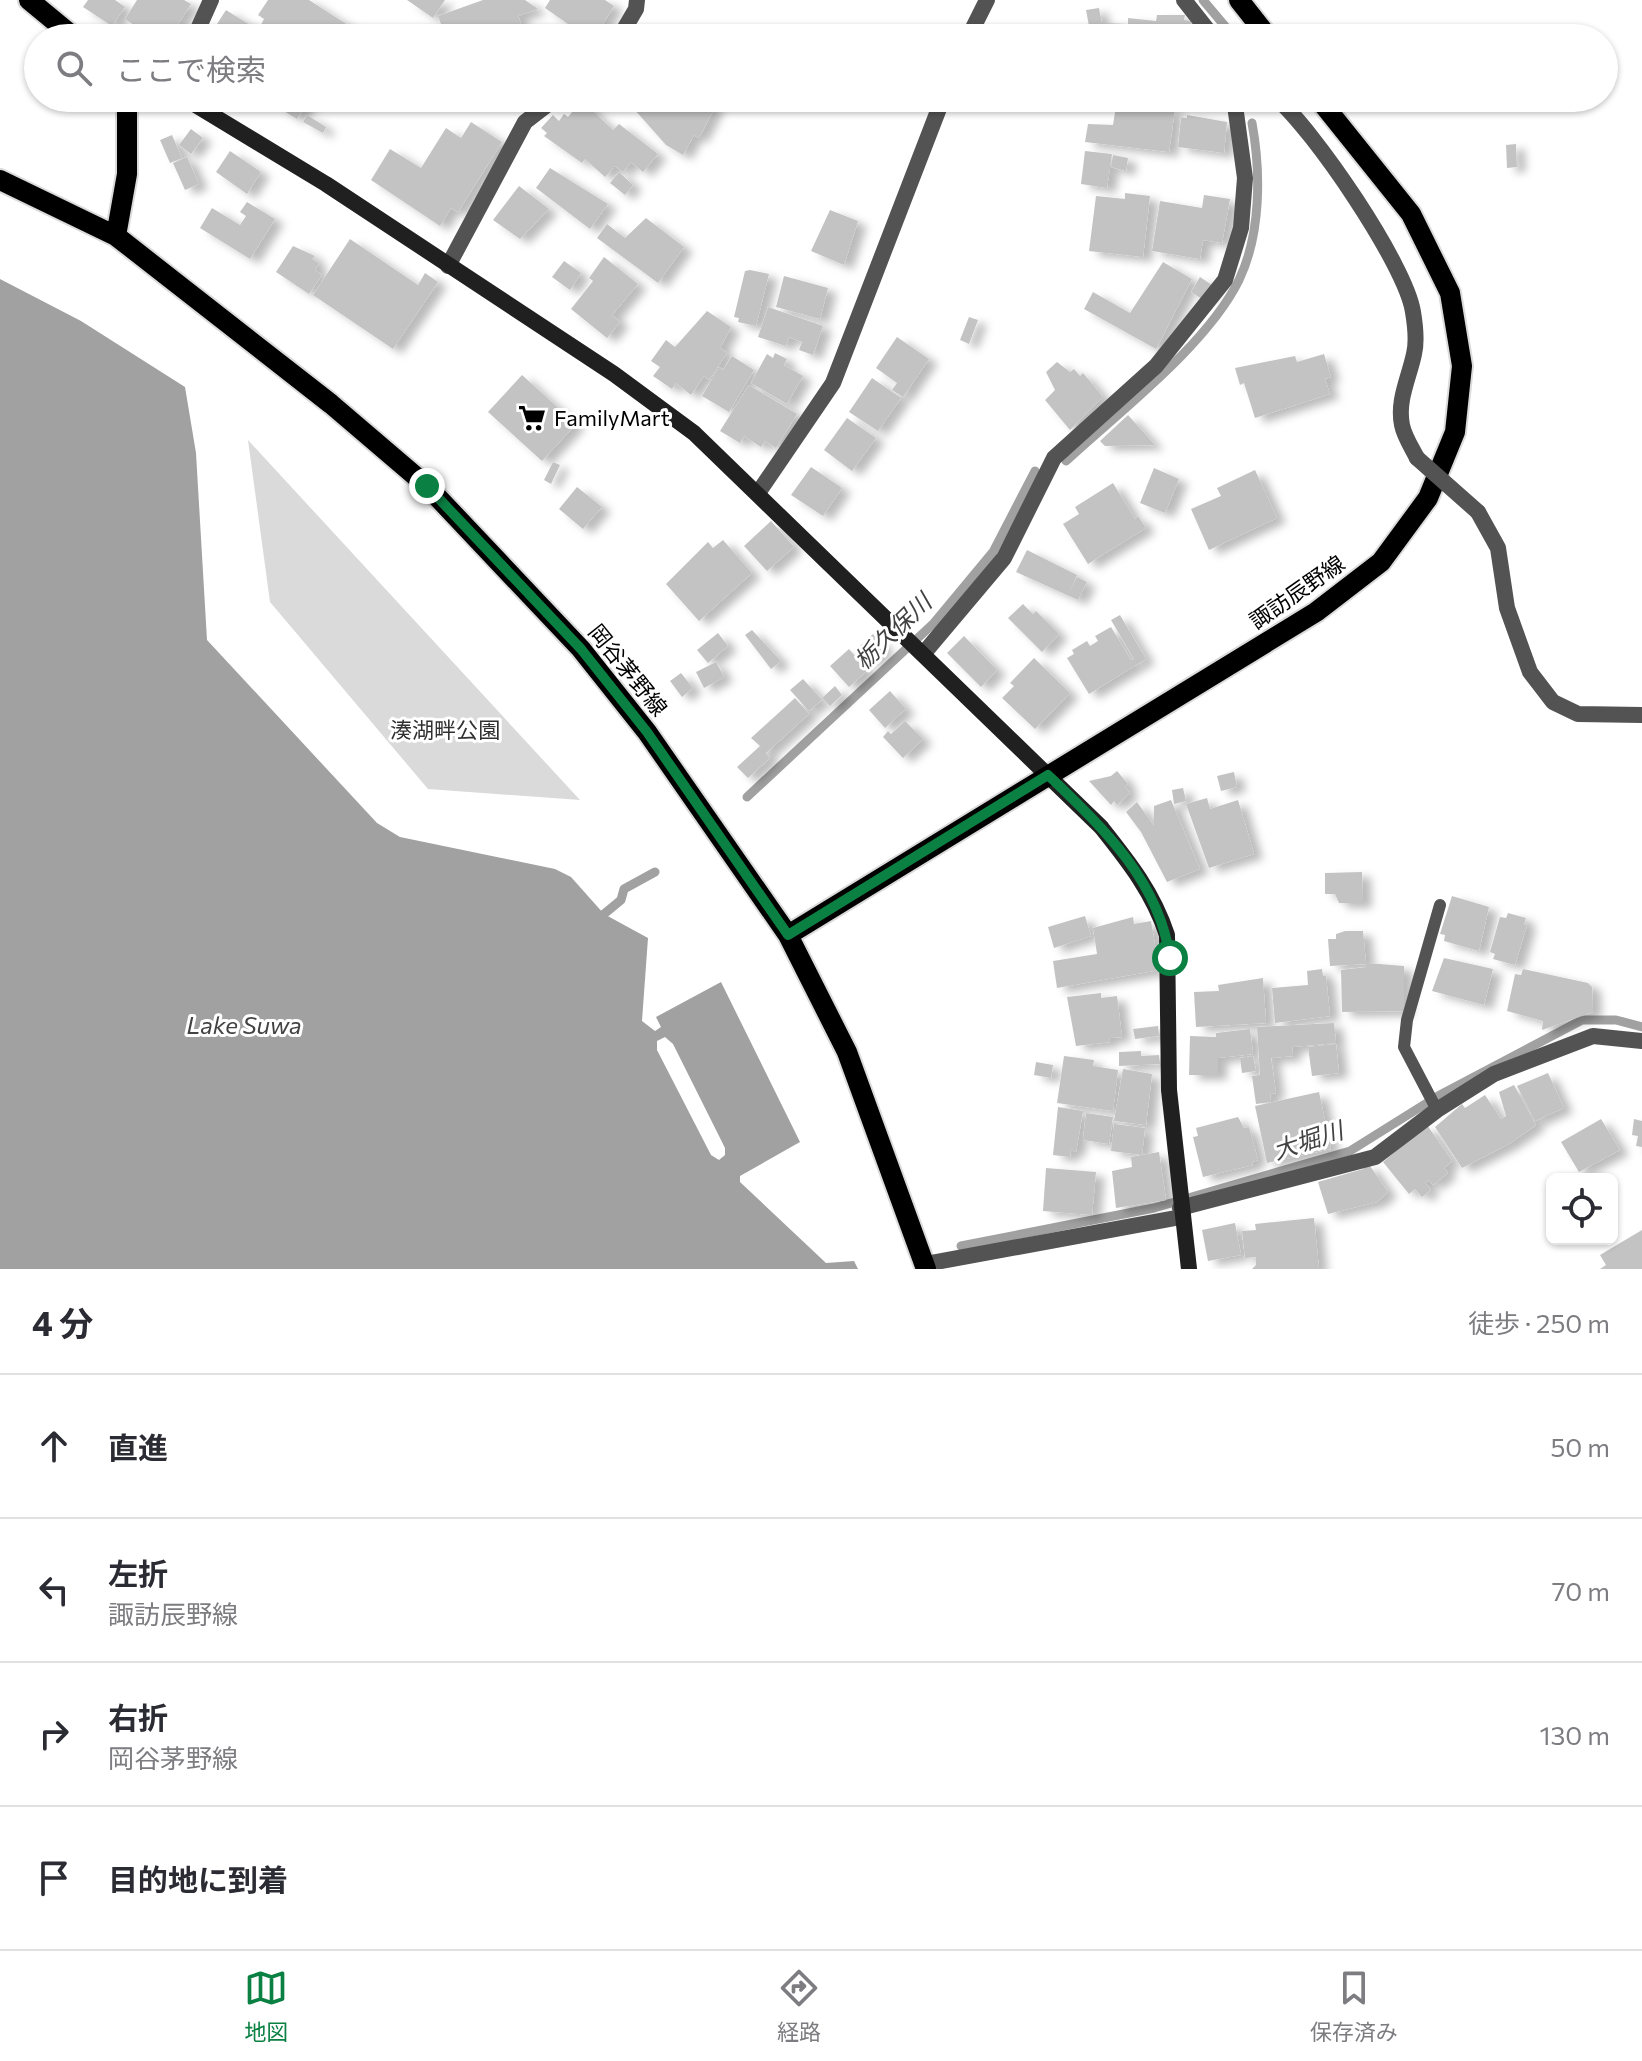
<!DOCTYPE html>
<html lang="ja">
<meta charset="utf-8">
<style>
body{margin:0;font-family:Commissioner,"Noto Sans JP",sans-serif;background:#f7f7f7;color:#2b2b33}
.controls{position:absolute;right:24px;bottom:24px;display:grid;overflow:hidden;border-radius:12px;box-shadow:0 2px 6px #0004}
.controls button{width:72px;height:72px;display:grid;place-items:center;padding:0;border:0;border-bottom:2px solid #e1e1e2;background:#fff;color:#2b2b33;font:40px sans-serif}
.stop{position:absolute;width:24px;height:24px;margin:-18px;border:6px solid #0b8043;border-radius:50%;background:#fff}
.stop.end{background:#0b8043;border-color:#fff;box-shadow:0 2px 8px #0008}
.list{margin:0;padding:0;list-style:none}
h2{display:flex;justify-content:space-between;align-items:center;height:104px;margin:0;padding:0 32px;font-size:34px}
h2 small{font-size:26px;font-weight:400;color:#7c7c81}
.list li{display:grid;grid-template-columns:52px 1fr auto;gap:24px;align-items:center;box-sizing:border-box;height:144px;padding:0 32px;border-top:2px solid #e1e1e2}
.list b{display:block;font-size:30px;white-space:nowrap}
.list p{margin:0;font-size:26px;white-space:nowrap;color:#7c7c81}
.list em{font-size:26px;font-style:normal;color:#7c7c81}
.icon{flex:none;width:44px;height:44px;fill:none;stroke:currentColor;stroke-width:2;stroke-linecap:round;stroke-linejoin:round}
.map{position:relative;flex:none;width:1642px;height:1269px;overflow:hidden}
.search{position:absolute;background:#fff;box-shadow:0 2px 6px #0004;left:24px;right:24px;top:24px;height:88px;display:flex;align-items:center;gap:20px;box-sizing:border-box;padding:0 28px;border-radius:44px;color:#7c7c81;font-size:30px}
.sheet{height:680px;background:#fff}
nav{display:flex;justify-content:space-around;align-items:center;box-sizing:border-box;height:112px;border-top:2px solid #e1e1e2;background:#fff;font-size:22px;color:#7c7c81}
nav a{display:grid;justify-items:center;gap:4px}
nav .on{color:#0b8043}
.map>svg:first-child{display:block}
</style>
<div class="map">
<svg width="1642" height="1269" viewBox="0 0 1642 1269">
<defs>
<filter id="shadow"><feDropShadow dx="9" dy="5" stdDeviation="4" flood-color="#0004"/></filter>
</defs>
<rect width="100%" height="100%" fill="#fff"/>
<path fill="#dadada" d="M248,440L580,800L428,789L270,602Z"/>
<path fill="#a1a1a1" d="M0,279L81,321L185,387L196,453L207,640L377,823L400,837L555,869L571,877L604,914L648,938L642,1021L655,1031L661,1027L656,1017L721,982L800,1142L740,1176V1182L826,1263L854,1261L858,1269H0Z"/>
<path fill="#fff" d="M665,1037L673,1044L725,1148V1155L719,1160L711,1155L657,1050V1041Z"/>
<g fill="none" stroke-linecap="round" stroke-linejoin="round">
<path stroke="#a1a1a1" stroke-width="9" d="M1203,0L1235,38
M1066,461C1120,411 1207,345 1239,280C1261,234 1261,172 1252,123
M747,797L934,623L993,552L1035,471
M604,914L621,900L624,889L655,872
M961,1246L1154,1208L1350,1151L1438,1096L1582,1020H1616L1642,1027"/>
</g>
<path fill="#c3c3c3" filter="url(#shadow)" d="M88,0H115L125,7L112,26L83,7Z
M137,0H184L191,4L169,38H153L125,19Z
M268,0H309L368,38H254L264,19L258,15Z
M407,0H445L433,18Z
M483,0H525L538,9L518,16L521,23L513,28L484,38H446L438,16Z
M550,0H605L614,6L594,38H588L545,8Z
M1099,8L1102,24L1089,26L1086,10Z
M226,10L258,30L253,38H208Z
M1157,15H1185L1184,20L1191,21L1190,38H1102V23L1128,24V18L1156,21Z
M535,25L552,35L550,38H527Z
M281,98H310L297,119L279,108L284,100Z
M579,98L613,130L619,124L658,154L643,172L631,162L623,172L615,166L605,177L585,159L582,163L544,136L547,133L541,128L553,115L559,121L564,114L568,117L573,111L569,108Z
M654,98H699L715,107L699,138L694,135L683,155L666,145L634,109L643,101L650,108Z
M1129,105L1175,109L1169,152L1085,142L1088,124L1113,125L1116,106Z
M307,115L326,127L323,133L303,122Z
M1187,115L1227,122L1224,153L1178,147L1181,118H1187Z
M471,122L502,142L458,212L451,208L440,226L371,180L390,149L421,168L446,128L461,138Z
M191,129L203,138L191,154L179,145Z
M172,135L182,158L170,163L160,140Z
M1516,144L1517,167L1507,168L1506,145Z
M230,151L261,172L247,194L216,172Z
M1085,151L1112,154L1107,188L1081,184Z
M1113,155L1128,158L1126,171L1111,167Z
M187,157L199,184L185,190L173,163Z
M550,168L608,204L590,229L536,188Z
M619,172L633,185L625,195L610,183Z
M519,186L549,209L520,239L493,220Z
M1125,193L1150,196L1143,257L1089,251L1096,196L1125,199Z
M1204,195L1230,199L1222,243L1203,240L1200,259L1152,251L1160,201L1202,208Z
M247,202L275,219L250,259L200,228L212,208L240,225L246,216L240,212Z
M830,210L858,221L844,265L811,251Z
M646,218L684,247L658,283L597,238L607,224L625,238Z
M350,239L418,285L425,273L438,282L393,349L313,295Z
M293,246L315,256L312,259L319,263L315,270L322,275L309,294L276,272Z
M604,257L638,284L612,315L620,322L607,338L571,309L593,281L589,278Z
M564,261L581,273L570,290L552,277Z
M1163,262L1192,279L1156,349L1084,309L1093,292L1130,313Z
M750,270L769,274L756,326L738,322L739,318L734,317L745,271Z
M784,276L828,288L820,319L776,307Z
M1200,277L1212,285L1202,299L1191,292Z
M768,307L823,326L813,355L799,350L802,342L789,337L786,346L758,337Z
M707,311L731,327L720,348L727,353L709,380L704,376L691,395L676,383L672,389L653,376L660,367L651,361L666,340L675,347Z
M969,317L978,320L969,344L960,340Z
M897,337L929,359L903,397L892,390L897,383L876,368Z
M775,353L787,359L784,365L803,376L787,404L751,383L767,354L773,358Z
M1324,354L1331,377L1325,379L1330,394L1255,418L1244,383L1240,385L1235,368L1295,356L1297,362Z
M732,356L754,370L729,412L702,396L719,367L723,370Z
M1057,362L1070,372L1074,369L1080,376L1083,373L1103,397L1070,430L1045,400L1055,390L1046,372Z
M522,375L576,424L542,461L488,412Z
M872,378L901,398L878,431L849,412Z
M749,385L797,414L776,448L765,441L761,447L744,436L740,443L720,431Z
M1128,415L1155,445L1105,446L1100,441Z
M847,418L876,438L852,471L824,450Z
M553,462L560,465L551,484L544,480Z
M811,467L842,488L823,516L791,495Z
M1154,468L1179,479L1165,513L1140,503Z
M1255,470L1277,518L1209,550L1191,509L1221,496L1217,488Z
M1113,483L1135,519L1138,516L1146,528L1088,564L1063,524L1079,514L1075,507Z
M577,487L602,507L583,529L559,509Z
M771,521L794,547L767,571L744,546Z
M723,540L752,573L699,621L666,584L708,542L713,548Z
M1027,550L1077,575L1069,593L1077,577L1087,582L1078,600L1016,572Z
M1023,604L1033,614L1036,611L1059,634L1042,652L1008,618Z
M1120,615L1146,659L1089,694L1067,658L1074,654L1072,650L1087,641L1090,646L1098,641L1095,636L1111,627L1131,660L1134,659L1111,620Z
M752,630L781,661L771,669L745,635Z
M718,633L728,646L708,663L697,650Z
M873,634L886,649L869,664L856,649Z
M964,636L997,670L981,687L947,653Z
M849,649L868,670L849,687L830,666Z
M1034,658L1070,693L1035,729L1002,698L1014,686L1010,683Z
M716,662L724,677L704,688L696,672Z
M681,673L693,688L682,697L670,681Z
M803,679L822,700L809,711L790,690Z
M835,686L842,695L830,706L822,698Z
M890,691L906,709L885,728L869,710Z
M795,698L809,714L766,753L770,758L748,778L737,767L760,746L751,738Z
M905,721L923,739L903,758L883,737L888,731L891,734Z
M1117,771L1128,784L1125,787L1130,793L1117,805L1114,801L1111,805L1089,781L1111,776Z
M1234,772L1237,787L1221,791L1217,776Z
M1183,788L1186,801L1174,804L1172,790Z
M1207,798L1210,809L1238,800L1254,854L1209,868L1186,804Z
M1171,800L1200,869L1167,882L1141,832L1126,812L1137,802L1154,826V806Z
M1362,872L1363,903H1339L1335,894H1325V873Z
M1452,896L1489,907L1479,951L1444,941L1445,935L1440,934Z
M1508,913L1526,918L1524,924L1527,925L1515,965L1493,959L1495,954L1490,952L1500,917L1506,918Z
M1085,916L1091,936L1054,948L1048,927Z
M1133,917L1134,924L1151,921L1159,970L1057,988L1053,961L1097,954L1093,928Z
M1345,931H1363L1366,964L1330,966L1328,939H1336V934Z
M1444,958L1493,969L1484,1005L1432,991Z
M1367,963L1404,966V1011L1342,1012L1341,970L1367,967Z
M1322,969L1323,976H1326L1330,1016L1275,1023L1272,988L1308,985L1307,971Z
M1523,969L1588,983L1592,987L1593,1012L1542,1030L1543,1021L1507,1011L1515,974L1521,975Z
M1263,978L1266,1023L1196,1027L1194,992L1219,991L1218,985Z
M1101,993V998L1117,996L1122,1037L1109,1038L1110,1042L1076,1046L1067,997Z
M1334,1023L1336,1043L1292,1047L1293,1056L1271,1058L1276,1093L1270,1094L1271,1102L1256,1104L1252,1076L1260,1075L1257,1027Z
M1158,1026L1159,1036L1135,1039L1133,1029Z
M1250,1029L1253,1054L1218,1058V1075H1189L1190,1036L1216,1037V1033Z
M1336,1044L1339,1073L1312,1076L1308,1047Z
M1141,1051V1056L1159,1055L1160,1064L1119,1066V1052Z
M1064,1056L1094,1060L1093,1066L1118,1070L1113,1111L1057,1103Z
M1253,1056L1256,1071L1242,1073L1240,1058Z
M1036,1062L1053,1065L1051,1078L1034,1075Z
M1123,1069L1152,1074L1146,1125L1114,1121Z
M1548,1073L1564,1108L1535,1121L1517,1086Z
M1514,1085L1536,1125L1509,1144L1462,1168L1435,1127L1462,1104L1465,1108L1485,1095L1501,1119L1506,1116L1499,1092Z
M1319,1092L1331,1149L1267,1163L1255,1106Z
M1058,1107L1083,1111L1076,1152L1071,1150L1070,1157L1053,1155Z
M1086,1113L1113,1117L1109,1144L1083,1140Z
M1238,1117L1244,1128L1249,1127L1258,1160L1252,1162L1253,1165L1203,1177L1193,1137L1198,1136L1196,1128Z
M1601,1119L1620,1150L1579,1172L1561,1142Z
M1634,1119L1642,1121V1147L1636,1146L1638,1136L1632,1135Z
M1114,1124L1145,1128L1142,1155L1111,1151Z
M1427,1125L1452,1161L1444,1168L1448,1173L1433,1185L1429,1180L1425,1183L1431,1190L1422,1197L1415,1189L1409,1194L1383,1162Z
M1159,1152L1166,1200L1116,1208L1112,1171L1132,1167L1131,1157Z
M1368,1163L1388,1192L1377,1202L1328,1214L1318,1182L1363,1169Z
M1046,1168L1096,1172L1092,1215L1043,1211Z
M1314,1218L1319,1269H1252L1256,1265V1257L1245,1258L1242,1231L1256,1230L1255,1224Z
M1235,1223L1241,1255L1208,1261L1202,1230Z
M1642,1230V1269H1600L1606,1265L1600,1255Z"/>
<g fill="none" stroke-linecap="round" stroke-linejoin="round">
<g stroke="#dbdbdb" stroke-width="24">
<path id="primary" d="M29,0L75,38
M1239,0L1269,38
M0,180L116,236L331,404L427,486L581,649L647,732L788,935L847,1052L926,1269
M116,236L127,174V105L121,98
M788,935L1316,612L1381,562L1428,498L1455,432L1462,366L1450,293L1411,214L1318,98"/>
</g>
<path stroke="#535353" stroke-width="12" d="M1437,1110L1404,1047L1407,1020L1440,905"/>
<path stroke="#535353" stroke-width="16" d="M1184,0L1214,38
M194,38L211,0
M619,38L636,9L637,0
M968,38L987,0
M1276,98C1313,129 1406,265 1413,312C1415,324 1417,342 1414,354C1409,378 1397,400 1402,425C1404,436 1412,448 1417,458
M448,266L525,122L556,98
M758,493L833,383L943,98
M1478,512L1498,548L1507,608L1530,672L1553,702L1578,714L1642,715
M924,653L1004,558L1054,458L1156,366L1225,280L1241,228L1245,178L1234,98
M1180,1208L1375,1157L1437,1110L1494,1074L1593,1036L1642,1041
M925,1264L1181,1217"/>
<path stroke="#202020" stroke-width="16" d="M184,98L326,184L614,374L694,433L1101,827C1128,861 1153,892 1167,935L1169,1090L1189,1269"/>
<use href="#primary" stroke="#000" stroke-width="20"/>
<path stroke="#535353" stroke-width="16" d="M1417,458L1478,512"/>
</g>
<g fill="none" stroke-linecap="round" stroke-linejoin="round">
<path stroke="#0b8043" stroke-width="10" d="M427,486L581,649L647,732L788,935L1048,775C1102,827 1159,880 1170,958"/>
</g>
<defs>
<g id="supermarket-bare" transform="scale(2.16)"><path d="M-6-5.5h2.5l.6 2H6L4.5 2H-2.5L-4.4-4H-6ZM-1.5 3.2a1.3 1.3 0 1 0 .1 0ZM3 3.2a1.3 1.3 0 1 0 .1 0Z" fill="#000" stroke="#fff" stroke-width="2.5" paint-order="stroke"/></g>
</defs>
<g fill-rule="evenodd">
<use href="#supermarket-bare" x="532" y="418"/>
</g>
<g text-anchor="middle" stroke-width="6" stroke-linejoin="round" paint-order="stroke">
<g font-size="22" fill="#000" stroke="#fff" text-anchor="start">
<text x="554" y="426">FamilyMart</text>
</g>
<g font-size="22" fill="#000" stroke="#fff">
<text transform="translate(1297 592) rotate(-35)" y="8">諏訪辰野線</text>
<text transform="translate(628 670) rotate(51)" y="8">岡谷茅野線</text>
</g>
<g font-size="22" fill="#313131" stroke="#fff">
<text x="445" y="738">湊湖畔公園</text>
</g>
<g font-size="24" font-style="italic" fill="#424242" stroke="#fff">
<text transform="translate(893 632) rotate(-44)" y="8">栃久保川</text>
<text x="244" y="1034">Lake Suwa</text>
<text transform="translate(1308 1141) rotate(-18)" y="8">大堀川</text>
</g>
</g>
</svg>
<div class="controls">
<button><svg class="icon" aria-label="locate" viewBox="0 0 24 24"><circle cx="12" cy="12" r="6"/><path d="M12 2v4M12 18v4M2 12h4M18 12h4"/></svg></button>
</div>
<div class="stop" style="left:1170px;top:958px"></div>
<div class="stop end" style="left:427px;top:486px"></div>
<div class="search"><svg class="icon" aria-label="search" viewBox="0 0 24 24"><circle cx="10" cy="10" r="6"/><path d="M15 15l6 6"/></svg>ここで検索</div>
</div>
<section class="sheet">
<h2>4 分<small>徒歩 · 250 m</small></h2>
<ul class="list">
<li><svg class="icon" aria-label="ahead" viewBox="0 0 24 24"><path d="M12 20V5M6 11l6-6 6 6"/></svg><div><b>直進</b></div><em>50 m</em></li>
<li><svg class="icon" aria-label="left" viewBox="0 0 24 24"><path d="M17 20v-9H6M10 6l-5 5 5 5"/></svg><div><b>左折</b><p>諏訪辰野線</p></div><em>70 m</em></li>
<li><svg class="icon" aria-label="right" viewBox="0 0 24 24"><path d="M7 20v-9h11M14 6l5 5-5 5"/></svg><div><b>右折</b><p>岡谷茅野線</p></div><em>130 m</em></li>
<li><svg class="icon" aria-label="arrive" viewBox="0 0 24 24"><path d="M6 21V4h12l-3 4 3 4H6"/></svg><div><b>目的地に到着</b></div></li>
</ul>
</section>
<nav>
<a class="on"><svg class="icon" aria-label="map" viewBox="0 0 24 24"><path d="M3 6l6-2 6 2 6-2v14l-6 2-6-2-6 2zM9 4v14M15 6v14"/></svg>地図</a>
<a><svg class="icon" aria-label="directions" viewBox="0 0 24 24"><path d="M12 3l9 9-9 9-9-9zM9 14v-3h6M13 9l2 2-2 2"/></svg>経路</a>
<a><svg class="icon" aria-label="saved" viewBox="0 0 24 24"><path d="M7 4h10v16l-5-4-5 4z"/></svg>保存済み</a>
</nav>
